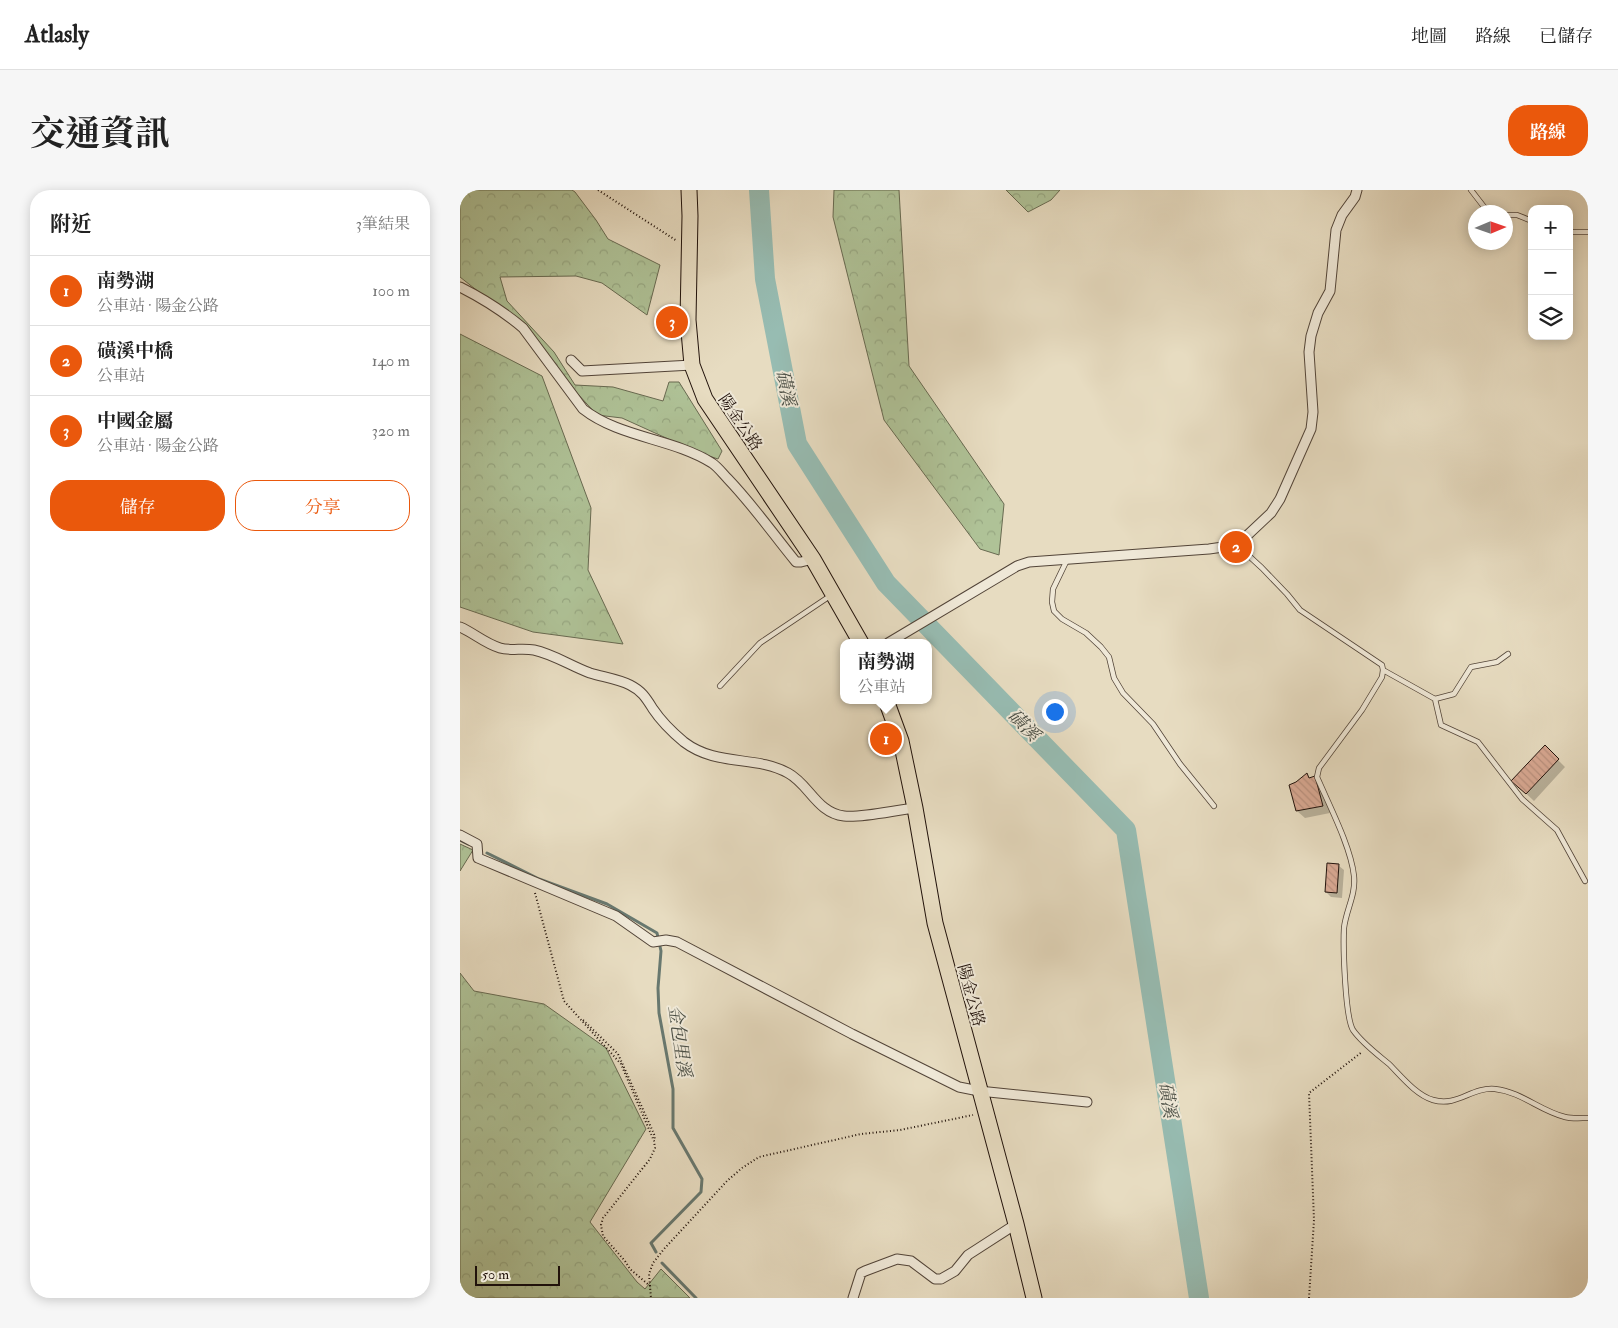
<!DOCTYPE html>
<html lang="zh-TW">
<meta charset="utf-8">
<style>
body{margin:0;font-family:"IM FELL Double Pica","Noto Serif TC",serif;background:#f6f6f6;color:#222}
.controls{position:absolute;right:15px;top:15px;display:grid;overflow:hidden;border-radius:10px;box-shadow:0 2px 12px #0003}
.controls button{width:45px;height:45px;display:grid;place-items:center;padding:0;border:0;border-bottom:1px solid #e0e0e0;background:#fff;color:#222;font:25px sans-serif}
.compass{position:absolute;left:1008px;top:15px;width:45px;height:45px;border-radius:50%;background:#fff;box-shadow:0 2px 12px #0003;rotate:88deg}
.scale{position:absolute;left:15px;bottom:12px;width:85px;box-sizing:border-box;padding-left:5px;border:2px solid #21120b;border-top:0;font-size:14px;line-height:18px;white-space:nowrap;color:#21120b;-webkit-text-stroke:4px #efe8d7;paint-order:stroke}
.you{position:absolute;left:594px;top:521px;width:18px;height:18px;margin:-12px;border:4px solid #fff;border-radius:50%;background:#1a73e8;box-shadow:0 0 0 8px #1a73e833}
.badge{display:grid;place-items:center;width:32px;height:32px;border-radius:50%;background:#ea580c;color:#fff;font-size:16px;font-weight:700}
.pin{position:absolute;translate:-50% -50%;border:2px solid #fff;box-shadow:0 1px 5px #0006}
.popup{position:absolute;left:380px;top:449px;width:92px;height:65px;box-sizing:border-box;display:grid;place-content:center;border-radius:10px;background:#fff;filter:drop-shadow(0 1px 4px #0005);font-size:16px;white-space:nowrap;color:#767676}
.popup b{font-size:19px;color:#222}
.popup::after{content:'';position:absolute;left:50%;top:100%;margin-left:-10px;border:10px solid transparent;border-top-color:#fff}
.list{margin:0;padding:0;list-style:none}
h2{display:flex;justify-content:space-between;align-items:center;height:65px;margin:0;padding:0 20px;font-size:21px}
h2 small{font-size:16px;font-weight:400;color:#767676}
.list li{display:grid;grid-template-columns:32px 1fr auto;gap:15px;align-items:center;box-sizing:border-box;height:70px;padding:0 20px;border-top:1px solid #e0e0e0}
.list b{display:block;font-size:19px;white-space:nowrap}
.list p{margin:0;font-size:16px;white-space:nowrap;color:#767676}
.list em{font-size:16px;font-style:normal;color:#767676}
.actions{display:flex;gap:10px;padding:15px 20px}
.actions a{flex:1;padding:11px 0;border:1px solid #ea580c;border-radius:20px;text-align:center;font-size:18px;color:#ea580c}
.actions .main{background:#ea580c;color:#fff}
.icon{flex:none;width:28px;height:28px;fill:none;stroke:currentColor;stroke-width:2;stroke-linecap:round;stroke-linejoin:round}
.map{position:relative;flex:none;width:1128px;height:1108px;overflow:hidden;border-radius:20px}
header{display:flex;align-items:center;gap:30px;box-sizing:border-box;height:70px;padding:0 25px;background:#fff;border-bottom:1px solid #e0e0e0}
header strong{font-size:24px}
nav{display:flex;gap:28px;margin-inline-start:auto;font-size:18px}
.intro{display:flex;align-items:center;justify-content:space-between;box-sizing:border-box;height:120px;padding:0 30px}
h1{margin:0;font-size:35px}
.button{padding:12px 22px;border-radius:20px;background:#ea580c;color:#fff;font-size:18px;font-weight:700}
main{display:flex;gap:30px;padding:0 30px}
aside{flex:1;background:#fff;border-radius:20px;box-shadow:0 2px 12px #0003}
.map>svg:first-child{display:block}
</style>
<header>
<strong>Atlasly</strong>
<nav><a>地圖</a><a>路線</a><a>已儲存</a></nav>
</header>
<div class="intro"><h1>交通資訊</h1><a class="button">路線</a></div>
<main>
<aside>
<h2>附近<small>3筆結果</small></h2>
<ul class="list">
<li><span class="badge">1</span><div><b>南勢湖</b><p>公車站 · 陽金公路</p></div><em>100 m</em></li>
<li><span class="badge">2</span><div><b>磺溪中橋</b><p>公車站</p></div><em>140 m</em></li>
<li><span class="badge">3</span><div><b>中國金屬</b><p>公車站 · 陽金公路</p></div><em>320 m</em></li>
</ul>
<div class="actions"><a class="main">儲存</a><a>分享</a></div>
</aside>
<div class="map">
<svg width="1128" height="1108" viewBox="0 0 1128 1108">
<defs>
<pattern id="forest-crowns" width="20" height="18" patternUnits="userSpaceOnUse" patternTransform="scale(1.25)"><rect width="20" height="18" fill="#afc297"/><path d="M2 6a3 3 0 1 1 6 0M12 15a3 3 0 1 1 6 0" fill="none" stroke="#96a681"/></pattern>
<pattern id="building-back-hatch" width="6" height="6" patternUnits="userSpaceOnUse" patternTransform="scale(1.25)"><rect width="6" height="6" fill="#d7a791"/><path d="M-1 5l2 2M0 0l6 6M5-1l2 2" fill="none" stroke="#b88f7c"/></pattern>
</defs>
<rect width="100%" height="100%" fill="#e7dcc1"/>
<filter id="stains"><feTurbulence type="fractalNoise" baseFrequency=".004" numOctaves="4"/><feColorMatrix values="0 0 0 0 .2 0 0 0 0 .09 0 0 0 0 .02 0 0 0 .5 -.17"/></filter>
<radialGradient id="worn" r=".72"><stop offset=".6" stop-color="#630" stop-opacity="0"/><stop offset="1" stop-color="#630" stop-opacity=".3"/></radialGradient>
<path fill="url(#forest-crowns)" stroke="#686a51" d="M0,0H112L115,2L136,30L148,49L200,75L187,125L142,93L116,86L40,87L47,111L94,162L115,195L153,197L203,211L209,192H219L262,261L258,269L237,262L162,228L137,225L106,191L63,137L0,87Z
M374,0H439L449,176L544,314L539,365L520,359L424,230L373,27Z
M546,0H600L591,10L568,22Z
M0,144L82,186L131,318L128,380L163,454L73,442L0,417Z
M0,654L13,660L0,681Z
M0,783L14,801L84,814L146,858L186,939L130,1032L177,1092L185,1099L201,1079L230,1108H0Z"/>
<path fill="#0003" d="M1085,557L1105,577L1074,611L1053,591Z
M846,585L850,589L854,588L862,595L870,623L845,628L837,621V593Z
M879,676L884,680L882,708L871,707L866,702Z"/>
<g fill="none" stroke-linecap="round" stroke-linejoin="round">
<path stroke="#68786f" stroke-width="3" d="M0,650L8,654
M27,663L79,689L147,714L197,743L201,761L198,798L199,823L213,899V938L242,989L241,1002L191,1053L196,1062
M202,1073L236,1108"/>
<path stroke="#97bcb2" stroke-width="20" d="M299,0L305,89L337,254L426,393L666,640L739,1108"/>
</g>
<path fill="url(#building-back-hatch)" stroke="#21120b" d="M1085,555L1099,569L1066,604L1051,591Z
M847,583L849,588L855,586L863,616L836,621L829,595L836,592Z
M867,673L879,674L877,703L865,702Z"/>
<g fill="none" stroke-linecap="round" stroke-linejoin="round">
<g stroke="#524438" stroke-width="6">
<path id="service" d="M1011,0L1028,22
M1046,25H1057L1072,31
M1109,42H1128
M777,355L802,378L827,404L840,420L922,475L923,480L922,487L902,520L859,578L857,587C869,615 891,657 894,686C896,705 886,720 884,738C883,756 885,827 893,840C902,853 917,864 929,874C941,886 956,905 973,910C998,917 1011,897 1035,899C1062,902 1080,921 1105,927C1112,929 1121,928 1128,928
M607,370L593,399L592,412L594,421L602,429L626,443L641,457L649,467L654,488L663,503L693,534L720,574L754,616
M923,480L975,509L994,504L1011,477L1037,472L1048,464
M260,496L300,453L370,406
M975,509L981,535L1018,552L1062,609L1097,640L1125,691"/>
</g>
<g stroke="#524438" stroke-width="11">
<path id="minor" d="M0,97C22,108 44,122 63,138L123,219C160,248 212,248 252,273C258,277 263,284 268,289C293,315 313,344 336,372H341L353,369
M111,170L122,181L232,175
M0,437C14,443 24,453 40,458C50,461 63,458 74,460C93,464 111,476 130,483C143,487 158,489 170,495C182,501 186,508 193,519C201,531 212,542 224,552C257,577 295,565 328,583C349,594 357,623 384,626C403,628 435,620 455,618
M428,453L557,376L569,372L749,359L777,355L811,323L820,309L851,239L853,222L849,162L851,146L858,123L870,101L876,40L882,25L895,7L897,0
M0,645L17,654L18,668L156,726L193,752L206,750L217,752L392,844L499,897L519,901L627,912
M393,1108L401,1083L405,1081L437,1069L451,1071L475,1089H481L495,1081L508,1065L556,1034"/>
</g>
<g stroke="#21120b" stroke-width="17">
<path id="primary" d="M229,0L230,26L228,130L232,175L245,209L353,369L401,453
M426,510L441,551L455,618L475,733L556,1034L574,1108"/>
</g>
<path stroke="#21120b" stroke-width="2" stroke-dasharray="1 2.5" stroke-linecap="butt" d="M138,0L217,51
M75,703L104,811L161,874L194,951L195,958L190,969L143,1028L141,1035L143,1046L165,1071L170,1079L190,1096L191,1108
M123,830L158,864L194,944L195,950
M190,1096L189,1084L193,1073L204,1059L267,991L282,978L299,967L401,944L440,940L513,925
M849,1108L854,1030L849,903L902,862"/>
<use href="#service" stroke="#efe8d7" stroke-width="4.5"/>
<use href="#minor" stroke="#efe8d7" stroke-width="9"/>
<use href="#primary" stroke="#e7dcc1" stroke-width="15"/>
</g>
<g text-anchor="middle" stroke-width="4" stroke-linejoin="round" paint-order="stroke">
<g font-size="16" fill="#21120b" stroke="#efe8d7">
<text transform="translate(281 232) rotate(56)" y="6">陽金公路</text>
<text transform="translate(512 805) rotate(75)" y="6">陽金公路</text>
</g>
<g font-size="18" font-style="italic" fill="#4a4e45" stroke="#efe8d7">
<text transform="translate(326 198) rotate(79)" y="6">磺溪</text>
<text transform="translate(564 535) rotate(46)" y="6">磺溪</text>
<text transform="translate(220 851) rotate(82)" y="6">金包里溪</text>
<text transform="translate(708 910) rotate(81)" y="6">磺溪</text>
</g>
</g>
<rect width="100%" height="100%" filter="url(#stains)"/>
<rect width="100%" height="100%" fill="url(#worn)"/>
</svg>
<div class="controls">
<button>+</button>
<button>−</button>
<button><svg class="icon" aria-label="layers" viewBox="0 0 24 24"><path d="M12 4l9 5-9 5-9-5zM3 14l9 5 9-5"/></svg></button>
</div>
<svg class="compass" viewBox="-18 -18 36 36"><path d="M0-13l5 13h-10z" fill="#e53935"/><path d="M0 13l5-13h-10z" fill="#767676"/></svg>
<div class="scale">50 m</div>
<div class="you"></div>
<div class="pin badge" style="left:426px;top:549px">1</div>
<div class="popup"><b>南勢湖</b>公車站</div>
<div class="pin badge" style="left:776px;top:357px">2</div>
<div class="pin badge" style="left:212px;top:132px">3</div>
</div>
</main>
